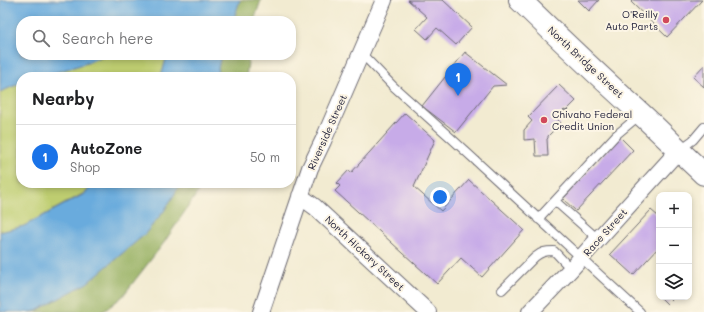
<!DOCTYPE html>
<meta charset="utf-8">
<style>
body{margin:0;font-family:Mali,sans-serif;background:#f6f6f6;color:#202124}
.controls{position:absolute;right:12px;bottom:12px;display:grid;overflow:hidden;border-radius:8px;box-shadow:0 2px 6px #0003}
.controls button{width:36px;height:36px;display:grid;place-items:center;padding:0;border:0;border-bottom:1px solid #e0e0e0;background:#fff;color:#202124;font:20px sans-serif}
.you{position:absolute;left:440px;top:197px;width:14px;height:14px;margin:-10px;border:3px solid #fff;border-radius:50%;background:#1a73e8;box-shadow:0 0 0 6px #1a73e833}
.badge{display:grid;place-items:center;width:26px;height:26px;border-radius:50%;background:#1a73e8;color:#fff;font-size:13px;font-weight:700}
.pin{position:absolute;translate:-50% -33px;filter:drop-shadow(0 1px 2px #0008)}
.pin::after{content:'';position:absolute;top:21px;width:14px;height:12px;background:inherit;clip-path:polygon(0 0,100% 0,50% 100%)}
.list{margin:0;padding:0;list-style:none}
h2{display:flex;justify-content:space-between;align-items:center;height:52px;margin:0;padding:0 16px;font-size:17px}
h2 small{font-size:13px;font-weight:400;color:#757577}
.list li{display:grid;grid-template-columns:26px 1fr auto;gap:12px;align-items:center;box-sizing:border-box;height:64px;padding:0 16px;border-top:1px solid #e0e0e0}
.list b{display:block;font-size:15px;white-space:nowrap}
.list p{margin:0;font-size:13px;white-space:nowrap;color:#757577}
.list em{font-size:13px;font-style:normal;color:#757577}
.icon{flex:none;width:22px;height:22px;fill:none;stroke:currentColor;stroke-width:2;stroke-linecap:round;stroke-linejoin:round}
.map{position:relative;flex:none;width:704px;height:312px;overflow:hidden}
.search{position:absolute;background:#fff;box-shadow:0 2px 6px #0003;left:16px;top:16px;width:280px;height:44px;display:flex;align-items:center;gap:10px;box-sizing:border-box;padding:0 14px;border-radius:16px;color:#757577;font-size:15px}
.panel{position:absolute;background:#fff;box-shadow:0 2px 6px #0003;left:16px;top:72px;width:280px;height:116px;border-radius:16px}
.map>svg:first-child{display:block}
</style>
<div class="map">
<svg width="704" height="312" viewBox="0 0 704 312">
<rect width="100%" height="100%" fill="#fcf5e5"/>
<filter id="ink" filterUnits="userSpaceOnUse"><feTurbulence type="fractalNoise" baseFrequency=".025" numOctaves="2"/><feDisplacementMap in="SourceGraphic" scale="8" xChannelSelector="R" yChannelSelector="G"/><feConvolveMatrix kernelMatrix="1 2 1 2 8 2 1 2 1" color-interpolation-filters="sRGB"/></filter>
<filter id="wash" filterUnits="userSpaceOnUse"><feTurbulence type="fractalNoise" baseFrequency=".012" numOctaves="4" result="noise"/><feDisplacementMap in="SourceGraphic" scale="16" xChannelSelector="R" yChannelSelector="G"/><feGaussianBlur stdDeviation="0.9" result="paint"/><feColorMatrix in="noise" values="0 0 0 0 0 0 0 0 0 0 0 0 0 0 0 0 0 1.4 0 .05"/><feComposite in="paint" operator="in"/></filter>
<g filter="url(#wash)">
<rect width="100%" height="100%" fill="#f2ebd1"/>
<path fill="#becd6f" stroke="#707855" d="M104,55H167L163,70L160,77H40L87,63Z
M21,83V183H93L86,192L24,226L0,232V92Z"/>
<path fill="#96b062" stroke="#5c694e" d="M240,0H261L254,21H233Z
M221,55H249L246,77H216Z
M180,183H204L163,244L122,297L104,311L99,312H30L36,311L87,283L144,235L164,211L174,195Z"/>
<path fill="#69abdd" stroke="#46668c" d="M0,0H240L233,21H176L177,18L171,21H21V55H104L87,63L40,77H21V83L0,92Z
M167,55H221L216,77H160L163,70Z
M93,183H180L174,195L164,211L144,235L87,283L36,311L30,312H0V232L24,226L86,193Z"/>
<g id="blocks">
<path fill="#c7abe8" d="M408,0H443L472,27L456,45L437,28L427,39L416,29L427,17Z
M578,0H599L589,11Z
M633,0H702L667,37L631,2Z
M465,52L507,85L493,86L456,132L422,106Z
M704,65V87L693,77Z
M559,85L576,101L566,111L564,110L556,118L561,123L548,136V138L547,139L548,156H536L535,139L524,140V130L532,121L528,117Z
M405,113L435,140L414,187L441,211L469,180L524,230L482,277L461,258L437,284L335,191L340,186L337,183L349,170L351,173Z
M620,137L633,150L576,211L563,199Z
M651,210L659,217V247L633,275L610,254Z
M660,297H674L667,304Z"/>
</g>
</g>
<g filter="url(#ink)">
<use href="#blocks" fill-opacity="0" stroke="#6b6870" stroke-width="1"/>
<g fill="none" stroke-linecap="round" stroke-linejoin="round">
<g stroke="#6b6870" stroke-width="10">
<path id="service" d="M361,53L393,86L451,138L640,312
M679,150L693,140L704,127
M555,201L598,239
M538,219L616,135L640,115
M502,290L535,257C541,252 545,251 554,251L571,269"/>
</g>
<g stroke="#6b6870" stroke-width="18">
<path id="minor" d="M300,196L315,207L428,312
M261,312L310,168L323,141L384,0
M530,312L571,269L678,151"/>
</g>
<g stroke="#6b6870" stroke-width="24">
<path id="secondary" d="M520,0C559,38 599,76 640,113C662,133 682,154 704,174"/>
</g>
<use href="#service" stroke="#fff" stroke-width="8"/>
<use href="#minor" stroke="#fff" stroke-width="16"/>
<use href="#secondary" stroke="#fff" stroke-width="22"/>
</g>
</g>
<g fill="#d1495b" stroke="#fcf5e5" stroke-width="1.5">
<circle cx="666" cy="20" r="4"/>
<circle cx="544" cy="120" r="4"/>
</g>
<g text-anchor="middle" stroke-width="4" stroke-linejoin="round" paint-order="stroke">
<g font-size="10" fill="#22223b" stroke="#fcf5e5" text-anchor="end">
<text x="658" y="18">O'Reilly<tspan x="658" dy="12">Auto Parts</tspan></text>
<text x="552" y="118" text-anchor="start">Chivaho Federal<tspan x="552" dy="12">Credit Union</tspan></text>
</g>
<g font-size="10" fill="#22223b" stroke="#fcf5e5">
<text transform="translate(586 62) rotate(43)" y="4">North Bridge Street</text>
<text transform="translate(327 132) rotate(-66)" y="4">Riverside Street</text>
<text transform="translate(605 232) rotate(-48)" y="4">Race Street</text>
<text transform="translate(365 253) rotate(43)" y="4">North Hickory Street</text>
</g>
</g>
</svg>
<div class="controls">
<button>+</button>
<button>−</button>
<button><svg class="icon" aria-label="layers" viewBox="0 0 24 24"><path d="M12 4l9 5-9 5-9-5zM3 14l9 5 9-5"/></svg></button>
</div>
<div class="you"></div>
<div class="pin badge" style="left:458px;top:96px">1</div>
<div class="search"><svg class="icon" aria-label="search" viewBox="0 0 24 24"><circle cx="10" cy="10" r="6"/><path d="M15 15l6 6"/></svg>Search here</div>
<section class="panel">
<h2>Nearby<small></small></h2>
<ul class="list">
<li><span class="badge">1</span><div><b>AutoZone</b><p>Shop</p></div><em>50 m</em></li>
</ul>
</section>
</div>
